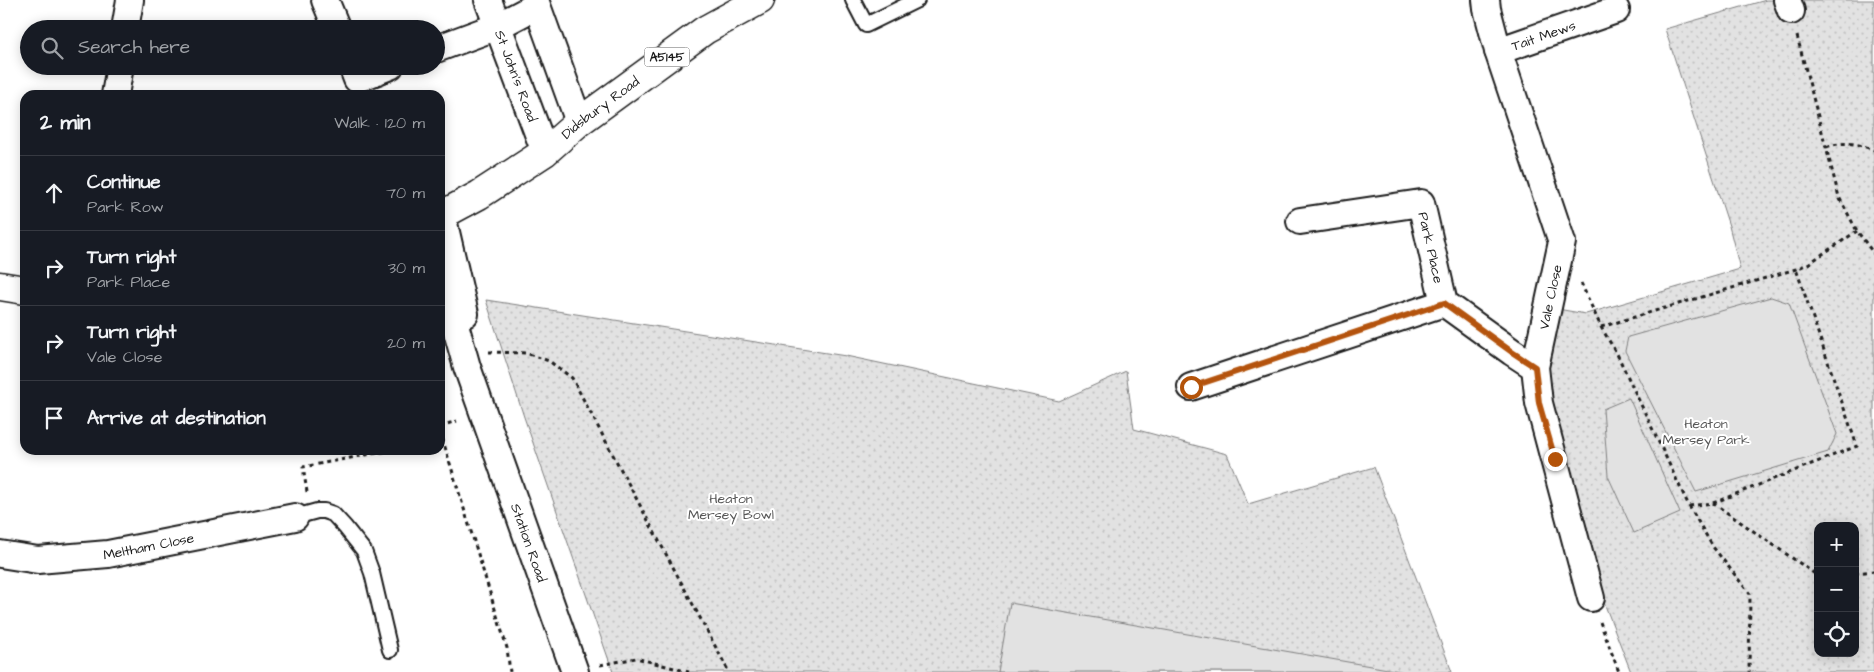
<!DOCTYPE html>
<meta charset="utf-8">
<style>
body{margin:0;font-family:"Architects Daughter",sans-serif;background:#242831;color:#f1f3f6}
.controls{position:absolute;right:15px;bottom:15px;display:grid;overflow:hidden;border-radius:10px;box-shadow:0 2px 12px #0003}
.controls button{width:45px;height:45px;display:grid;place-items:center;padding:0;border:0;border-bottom:1px solid #363941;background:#171b24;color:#f1f3f6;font:25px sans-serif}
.stop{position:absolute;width:15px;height:15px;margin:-11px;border:4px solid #b45309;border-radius:50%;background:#fff}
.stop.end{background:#b45309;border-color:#fff;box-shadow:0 1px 5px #0008}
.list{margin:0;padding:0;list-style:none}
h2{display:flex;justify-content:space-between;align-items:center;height:65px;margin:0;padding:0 20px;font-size:21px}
h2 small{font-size:16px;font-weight:400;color:#9ea1a6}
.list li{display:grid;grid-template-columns:32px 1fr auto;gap:15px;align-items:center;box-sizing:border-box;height:75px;padding:0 20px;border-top:1px solid #363941}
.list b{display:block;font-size:19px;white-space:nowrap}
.list p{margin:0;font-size:16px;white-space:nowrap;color:#9ea1a6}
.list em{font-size:16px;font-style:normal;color:#9ea1a6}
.icon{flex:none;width:28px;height:28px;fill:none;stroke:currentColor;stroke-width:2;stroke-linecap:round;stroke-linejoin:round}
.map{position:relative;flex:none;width:1874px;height:672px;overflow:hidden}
.search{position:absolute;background:#171b24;box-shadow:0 2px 12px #0003;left:20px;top:20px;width:425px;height:55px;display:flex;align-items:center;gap:12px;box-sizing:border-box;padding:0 18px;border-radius:28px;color:#9ea1a6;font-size:19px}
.panel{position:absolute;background:#171b24;box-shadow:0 2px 12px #0003;left:20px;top:90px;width:425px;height:365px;border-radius:15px}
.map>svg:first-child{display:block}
</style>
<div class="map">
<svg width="1874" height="672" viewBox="0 0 1874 672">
<defs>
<pattern id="park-dots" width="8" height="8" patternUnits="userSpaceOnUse" patternTransform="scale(1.25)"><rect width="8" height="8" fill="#e2e2e2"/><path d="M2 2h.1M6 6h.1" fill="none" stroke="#c1c1c1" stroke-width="1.8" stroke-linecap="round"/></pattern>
</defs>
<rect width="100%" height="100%" fill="#fff"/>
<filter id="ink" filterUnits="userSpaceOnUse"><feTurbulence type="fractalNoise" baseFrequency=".02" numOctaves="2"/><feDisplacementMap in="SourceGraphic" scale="10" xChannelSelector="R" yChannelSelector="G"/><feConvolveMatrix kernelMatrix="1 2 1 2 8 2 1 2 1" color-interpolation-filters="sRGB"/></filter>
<g filter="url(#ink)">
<path fill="url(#park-dots)" stroke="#7f7f7f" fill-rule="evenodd" d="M1766,0H1874V672H1631L1601,595L1545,401L1552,308L1586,314L1740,269L1729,226L1665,29ZM1818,526H1855V653H1818Z
M486,300L846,356L1059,401L1126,371L1134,429L1227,454L1248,504L1374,467L1452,672H613L524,417Z"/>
<path fill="#e2e2e2" stroke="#7f7f7f" d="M1771,297L1789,303L1837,434L1828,452L1696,492L1625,351L1628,337Z
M1629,398L1680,513L1634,533L1608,476L1603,409Z
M1010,603L1405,672H998Z"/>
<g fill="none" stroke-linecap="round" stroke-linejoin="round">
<g stroke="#1c1c1c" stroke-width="18">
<path id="service" d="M853,0L866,25L917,0
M295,517L317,511H324L333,514L345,527L364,551L372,573L390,650"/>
</g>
<g stroke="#1c1c1c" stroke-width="30">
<g id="minor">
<path d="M325,0L337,29"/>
<path id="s1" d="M488,0L545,152"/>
<path d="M535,0L579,122"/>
<path d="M1486,0L1487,9L1498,51L1562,242L1535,367L1539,403L1591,598"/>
<path d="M1787,0L1791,11"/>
<path d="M125,29L130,0"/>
<path d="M436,49L498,26L536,6"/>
<path id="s2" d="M1498,51L1616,10"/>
<path d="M352,66L357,79L390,66"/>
<path d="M115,95L120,66"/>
<path d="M442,215L465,314"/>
<path id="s3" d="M1300,221L1421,203L1444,303L1512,352L1535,367"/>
<path id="s4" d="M440,288L454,321L467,367L575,672"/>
<path d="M1191,387L1444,303"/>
<path id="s5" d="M0,554L38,560L108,554L295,517"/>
</g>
</g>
<g stroke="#1c1c1c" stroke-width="31">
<g id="primary">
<path id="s6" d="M440,216L479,195L545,152L579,122L705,30L760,0"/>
<path d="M0,286L25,290"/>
</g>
</g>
<path stroke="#1c1c1c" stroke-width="3" stroke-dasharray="4 4" stroke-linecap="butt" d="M1797,36L1839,197L1857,231L1874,254
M1826,147C1845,141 1856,143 1874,150
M1581,283L1601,327L1617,354L1689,506L1713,503L1818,576
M1601,327L1796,269L1808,264L1857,231
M489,352L526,353L549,361L572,378L729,672
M440,426L457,421
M440,431L507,648L510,672
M307,492L303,467L393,450
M1713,503L1857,446L1796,269
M1689,506L1713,547L1750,594L1749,672
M1855,573L1874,571
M1600,622L1619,672
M600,665L636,658L689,672"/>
<use href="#service" stroke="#fff" stroke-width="14"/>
<use href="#minor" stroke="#fff" stroke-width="26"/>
<use href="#primary" stroke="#fff" stroke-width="28"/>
</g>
</g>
<g fill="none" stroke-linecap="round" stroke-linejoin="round" filter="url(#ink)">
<path stroke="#b45309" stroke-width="6" d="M1191,387L1444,303L1512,352L1535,367L1539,403L1555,459"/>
</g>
<g text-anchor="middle" stroke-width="4" stroke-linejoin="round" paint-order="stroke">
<rect fill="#fff" stroke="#606060" stroke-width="1" x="644.5" y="47.5" width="45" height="19" rx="4"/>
<g font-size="12" font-weight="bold" fill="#1c1c1c">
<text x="667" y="61">A5145</text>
</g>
<g font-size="14" fill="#1c1c1c" stroke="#fff">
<text dy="5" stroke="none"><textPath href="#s2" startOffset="48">Tait Mews</textPath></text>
<text dy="5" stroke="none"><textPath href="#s1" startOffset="81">St John's Road</textPath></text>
<text dy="5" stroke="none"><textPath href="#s6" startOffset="194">Didsbury Road</textPath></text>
<text dy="5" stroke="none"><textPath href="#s3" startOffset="168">Park Place</textPath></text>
<text transform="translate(1550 297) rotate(-78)" y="5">Vale Close</text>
<text dy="5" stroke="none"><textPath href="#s4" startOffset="270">Station Road</textPath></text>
<text dy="5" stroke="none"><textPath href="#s5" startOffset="150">Meltham Close</textPath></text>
</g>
<g font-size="14" fill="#575757" stroke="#fff">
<text x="1706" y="428">Heaton<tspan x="1706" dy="16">Mersey Park</tspan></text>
<text x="731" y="503">Heaton<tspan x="731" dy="16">Mersey Bowl</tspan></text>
</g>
</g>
</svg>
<div class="controls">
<button>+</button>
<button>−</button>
<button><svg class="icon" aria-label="locate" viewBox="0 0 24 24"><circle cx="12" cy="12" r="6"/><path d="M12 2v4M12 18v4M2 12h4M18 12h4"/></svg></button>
</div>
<div class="stop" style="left:1191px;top:387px"></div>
<div class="stop end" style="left:1555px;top:459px"></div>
<div class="search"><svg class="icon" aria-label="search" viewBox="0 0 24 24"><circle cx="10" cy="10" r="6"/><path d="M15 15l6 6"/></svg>Search here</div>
<section class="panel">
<h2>2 min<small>Walk · 120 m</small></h2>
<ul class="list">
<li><svg class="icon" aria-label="ahead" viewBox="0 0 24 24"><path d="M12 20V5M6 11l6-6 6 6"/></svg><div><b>Continue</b><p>Park Row</p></div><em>70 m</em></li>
<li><svg class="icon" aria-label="right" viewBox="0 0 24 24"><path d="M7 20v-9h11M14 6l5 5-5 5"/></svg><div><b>Turn right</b><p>Park Place</p></div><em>30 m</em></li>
<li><svg class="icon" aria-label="right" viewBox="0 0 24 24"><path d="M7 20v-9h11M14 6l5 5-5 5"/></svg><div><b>Turn right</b><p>Vale Close</p></div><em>20 m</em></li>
<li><svg class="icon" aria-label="arrive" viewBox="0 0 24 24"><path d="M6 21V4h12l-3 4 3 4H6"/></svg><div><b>Arrive at destination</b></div></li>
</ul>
</section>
</div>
